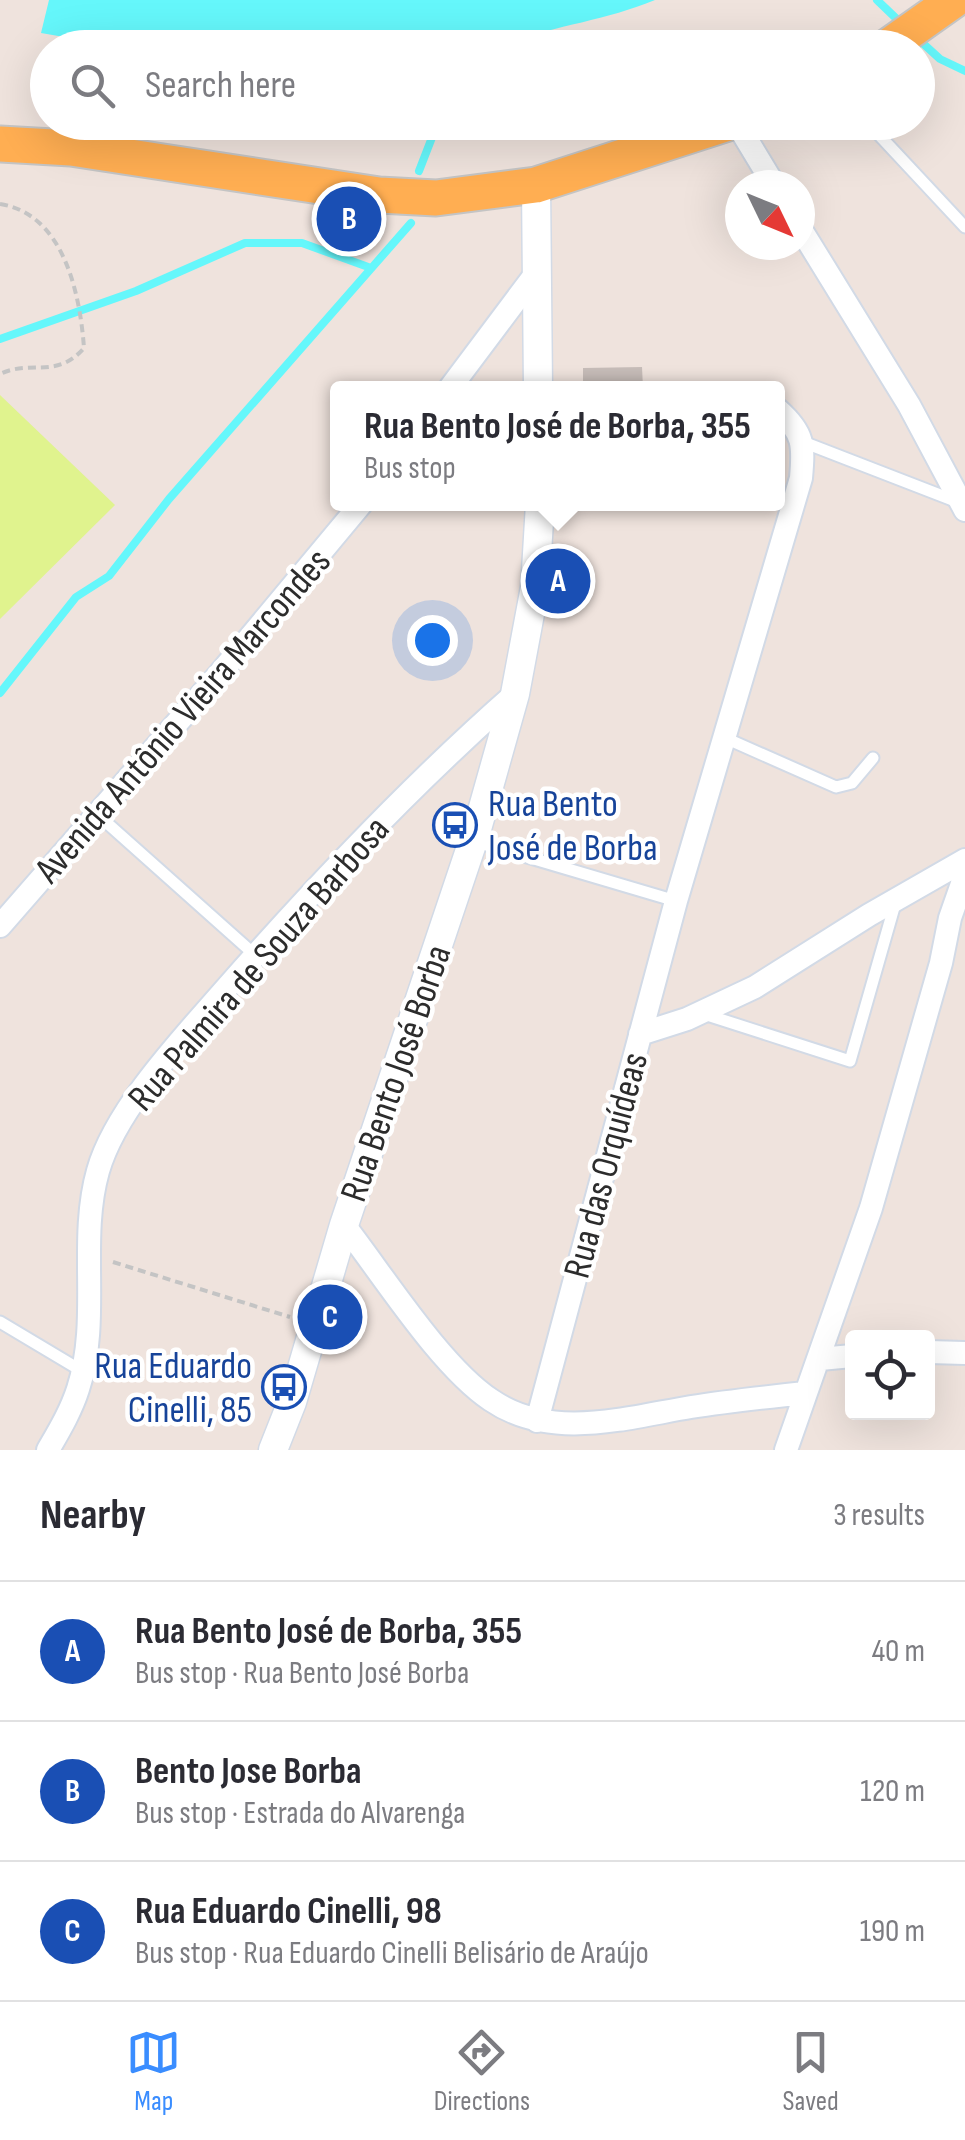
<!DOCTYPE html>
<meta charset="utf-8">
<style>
body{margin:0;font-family:"Sofia Sans Condensed",sans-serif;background:#f2f2f3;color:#2b2b33}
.controls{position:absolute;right:30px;bottom:30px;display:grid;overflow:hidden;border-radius:10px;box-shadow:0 10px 40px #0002}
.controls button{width:90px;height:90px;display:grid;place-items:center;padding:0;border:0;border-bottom:2px solid #e1e1e2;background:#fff;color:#2b2b33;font:50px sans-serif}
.compass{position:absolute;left:725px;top:170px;width:90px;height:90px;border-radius:50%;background:#fff;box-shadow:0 10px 40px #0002;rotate:133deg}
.you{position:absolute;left:432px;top:640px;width:35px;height:35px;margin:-25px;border:8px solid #fff;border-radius:50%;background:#1a73e8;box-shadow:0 0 0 15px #1a73e833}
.badge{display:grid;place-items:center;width:65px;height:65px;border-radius:50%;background:#3a8dff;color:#fff;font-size:32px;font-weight:700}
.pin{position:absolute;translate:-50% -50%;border:5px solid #fff;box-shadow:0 2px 10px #0006}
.popup{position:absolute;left:330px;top:381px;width:455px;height:130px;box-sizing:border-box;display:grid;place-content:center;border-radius:10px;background:#fff;filter:drop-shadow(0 2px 8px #0005);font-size:32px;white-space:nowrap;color:#7c7c81}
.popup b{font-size:38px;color:#2b2b33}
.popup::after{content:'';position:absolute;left:50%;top:100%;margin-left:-20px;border:20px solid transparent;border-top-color:#fff}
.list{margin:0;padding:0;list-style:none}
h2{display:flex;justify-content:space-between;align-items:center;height:130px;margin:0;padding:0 40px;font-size:42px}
h2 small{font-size:32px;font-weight:400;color:#7c7c81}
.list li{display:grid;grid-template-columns:65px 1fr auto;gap:30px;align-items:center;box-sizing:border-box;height:140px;padding:0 40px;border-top:2px solid #e1e1e2}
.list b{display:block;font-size:38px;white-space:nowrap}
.list p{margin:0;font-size:32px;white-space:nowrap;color:#7c7c81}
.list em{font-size:32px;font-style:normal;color:#7c7c81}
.icon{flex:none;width:55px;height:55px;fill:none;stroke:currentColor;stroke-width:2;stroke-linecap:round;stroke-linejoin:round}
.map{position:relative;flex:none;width:965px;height:1450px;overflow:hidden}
.search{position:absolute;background:#fff;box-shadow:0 10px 40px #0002;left:30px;right:30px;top:30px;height:110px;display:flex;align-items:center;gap:25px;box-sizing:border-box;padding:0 35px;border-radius:55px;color:#7c7c81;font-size:38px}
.sheet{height:550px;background:#fff}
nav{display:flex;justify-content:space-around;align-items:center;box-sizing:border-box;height:140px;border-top:2px solid #e1e1e2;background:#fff;font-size:28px;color:#7c7c81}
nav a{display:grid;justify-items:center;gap:5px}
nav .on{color:#3a8dff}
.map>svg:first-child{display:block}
</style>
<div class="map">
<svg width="965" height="1450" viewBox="0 0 965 1450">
<rect width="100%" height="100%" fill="#efe3dd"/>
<path fill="#e0f38e" d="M0,395L115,505L0,619Z"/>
<path fill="#65f7fb" d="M49,0H655C602,22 545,27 492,48L122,47L41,33Z"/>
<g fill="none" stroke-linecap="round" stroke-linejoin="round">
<path stroke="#65f7fb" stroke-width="8" d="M877,0L902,24
M916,37L940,59L965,71
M419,171L438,122
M0,339L136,291L245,243H302L371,268
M0,693L76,597L109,576L169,499L411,223"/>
</g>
<path fill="#c7bdb9" d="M642,367L643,388H583V368Z"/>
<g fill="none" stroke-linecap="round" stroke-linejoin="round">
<g stroke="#d2dae6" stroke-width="15">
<path id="service" d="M867,122L965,227
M803,442L958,502
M723,737L836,787L852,783L873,758
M98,815L255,955
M473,841L676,901
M704,1014L850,1061L895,904
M0,1322L82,1371"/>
</g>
<g stroke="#d2dae6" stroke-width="26">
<path id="minor" d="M736,122L774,185
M800,228L909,405L965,510
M450,388L537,272
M0,926L217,677L361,504
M640,1034L687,1019L755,987L869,915L965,860
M344,1225C383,1275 440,1366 491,1400C551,1441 625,1418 691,1407C729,1401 767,1397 805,1393
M928,1352L965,1353
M820,1359L852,1356
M537,1421L676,901L801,478C804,445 804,433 778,410
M48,1450C59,1431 71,1411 78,1389C101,1319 78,1241 98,1171C115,1110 182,1039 223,992C315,887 410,786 515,694
M786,1450L871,1208L941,963L950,918L965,875"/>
</g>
<g stroke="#d2dae6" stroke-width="31">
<path id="tertiary" d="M536,185L538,388
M273,1450L292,1402L344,1225L477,829L515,694L535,587L540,504"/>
</g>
<g stroke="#c4c4c4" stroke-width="39">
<path id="primary" d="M886,48L954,0
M0,144L71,148L379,195L436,198L536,185L731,122"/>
</g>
<path stroke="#c4c4c4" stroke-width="4" stroke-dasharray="8 5" stroke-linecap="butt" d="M0,204C64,214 80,294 84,348C56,380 31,359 0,374
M113,1262L290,1317"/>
<use href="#service" stroke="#fff" stroke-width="11"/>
<use href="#minor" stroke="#fff" stroke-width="22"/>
<use href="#tertiary" stroke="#fff" stroke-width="28"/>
<use href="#primary" stroke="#ffae52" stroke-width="35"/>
</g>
<defs>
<g id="bus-ring" transform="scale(2.25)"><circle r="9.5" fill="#fff" stroke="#1a4fb4" stroke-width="1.5"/><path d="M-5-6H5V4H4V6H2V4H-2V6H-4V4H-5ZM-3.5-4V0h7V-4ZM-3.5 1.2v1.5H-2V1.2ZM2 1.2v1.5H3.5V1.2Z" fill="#1a4fb4"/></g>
</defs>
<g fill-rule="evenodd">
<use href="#bus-ring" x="455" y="825"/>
<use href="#bus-ring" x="284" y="1387"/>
</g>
<g text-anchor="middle" stroke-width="9" stroke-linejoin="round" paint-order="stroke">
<g font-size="38" fill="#2c2c2c" stroke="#fff">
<text transform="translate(182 715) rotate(-49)" y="13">Avenida Antônio Vieira Marcondes</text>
<text transform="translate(258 963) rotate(-49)" y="13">Rua Palmira de Souza Barbosa</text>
<text transform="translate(395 1073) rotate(-71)" y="13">Rua Bento José Borba</text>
<text transform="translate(605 1165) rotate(-75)" y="13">Rua das Orquídeas</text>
</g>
<g font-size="38" fill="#164399" stroke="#fff" text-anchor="start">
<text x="488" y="816">Rua Bento<tspan x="488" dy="44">José de Borba</tspan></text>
<text x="252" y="1378" text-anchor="end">Rua Eduardo<tspan x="252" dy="44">Cinelli, 85</tspan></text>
</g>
</g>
</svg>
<div class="controls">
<button><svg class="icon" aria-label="locate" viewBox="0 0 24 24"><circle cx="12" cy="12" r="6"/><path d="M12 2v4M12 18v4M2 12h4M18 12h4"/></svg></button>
</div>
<svg class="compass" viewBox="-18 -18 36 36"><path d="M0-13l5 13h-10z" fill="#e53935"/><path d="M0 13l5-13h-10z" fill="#7c7c81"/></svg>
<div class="you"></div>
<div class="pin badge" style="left:558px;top:581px;background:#1a4fb4">A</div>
<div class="popup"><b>Rua Bento José de Borba, 355</b>Bus stop</div>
<div class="pin badge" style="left:349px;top:219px;background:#1a4fb4">B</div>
<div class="pin badge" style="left:330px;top:1317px;background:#1a4fb4">C</div>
<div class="search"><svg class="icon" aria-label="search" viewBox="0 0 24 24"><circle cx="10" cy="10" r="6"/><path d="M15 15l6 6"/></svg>Search here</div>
</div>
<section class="sheet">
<h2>Nearby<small>3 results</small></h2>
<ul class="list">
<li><span class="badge" style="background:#1a4fb4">A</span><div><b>Rua Bento José de Borba, 355</b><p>Bus stop · Rua Bento José Borba</p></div><em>40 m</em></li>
<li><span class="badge" style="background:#1a4fb4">B</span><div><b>Bento Jose Borba</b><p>Bus stop · Estrada do Alvarenga</p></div><em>120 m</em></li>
<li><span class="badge" style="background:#1a4fb4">C</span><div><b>Rua Eduardo Cinelli, 98</b><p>Bus stop · Rua Eduardo Cinelli Belisário de Araújo</p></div><em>190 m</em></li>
</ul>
</section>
<nav>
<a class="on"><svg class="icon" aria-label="map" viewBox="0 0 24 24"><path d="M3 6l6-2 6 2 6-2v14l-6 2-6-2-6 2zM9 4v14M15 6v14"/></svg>Map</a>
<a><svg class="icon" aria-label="directions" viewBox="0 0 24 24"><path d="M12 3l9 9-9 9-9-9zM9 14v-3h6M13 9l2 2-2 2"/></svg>Directions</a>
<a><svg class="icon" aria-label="saved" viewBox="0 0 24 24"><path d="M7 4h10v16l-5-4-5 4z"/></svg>Saved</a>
</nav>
